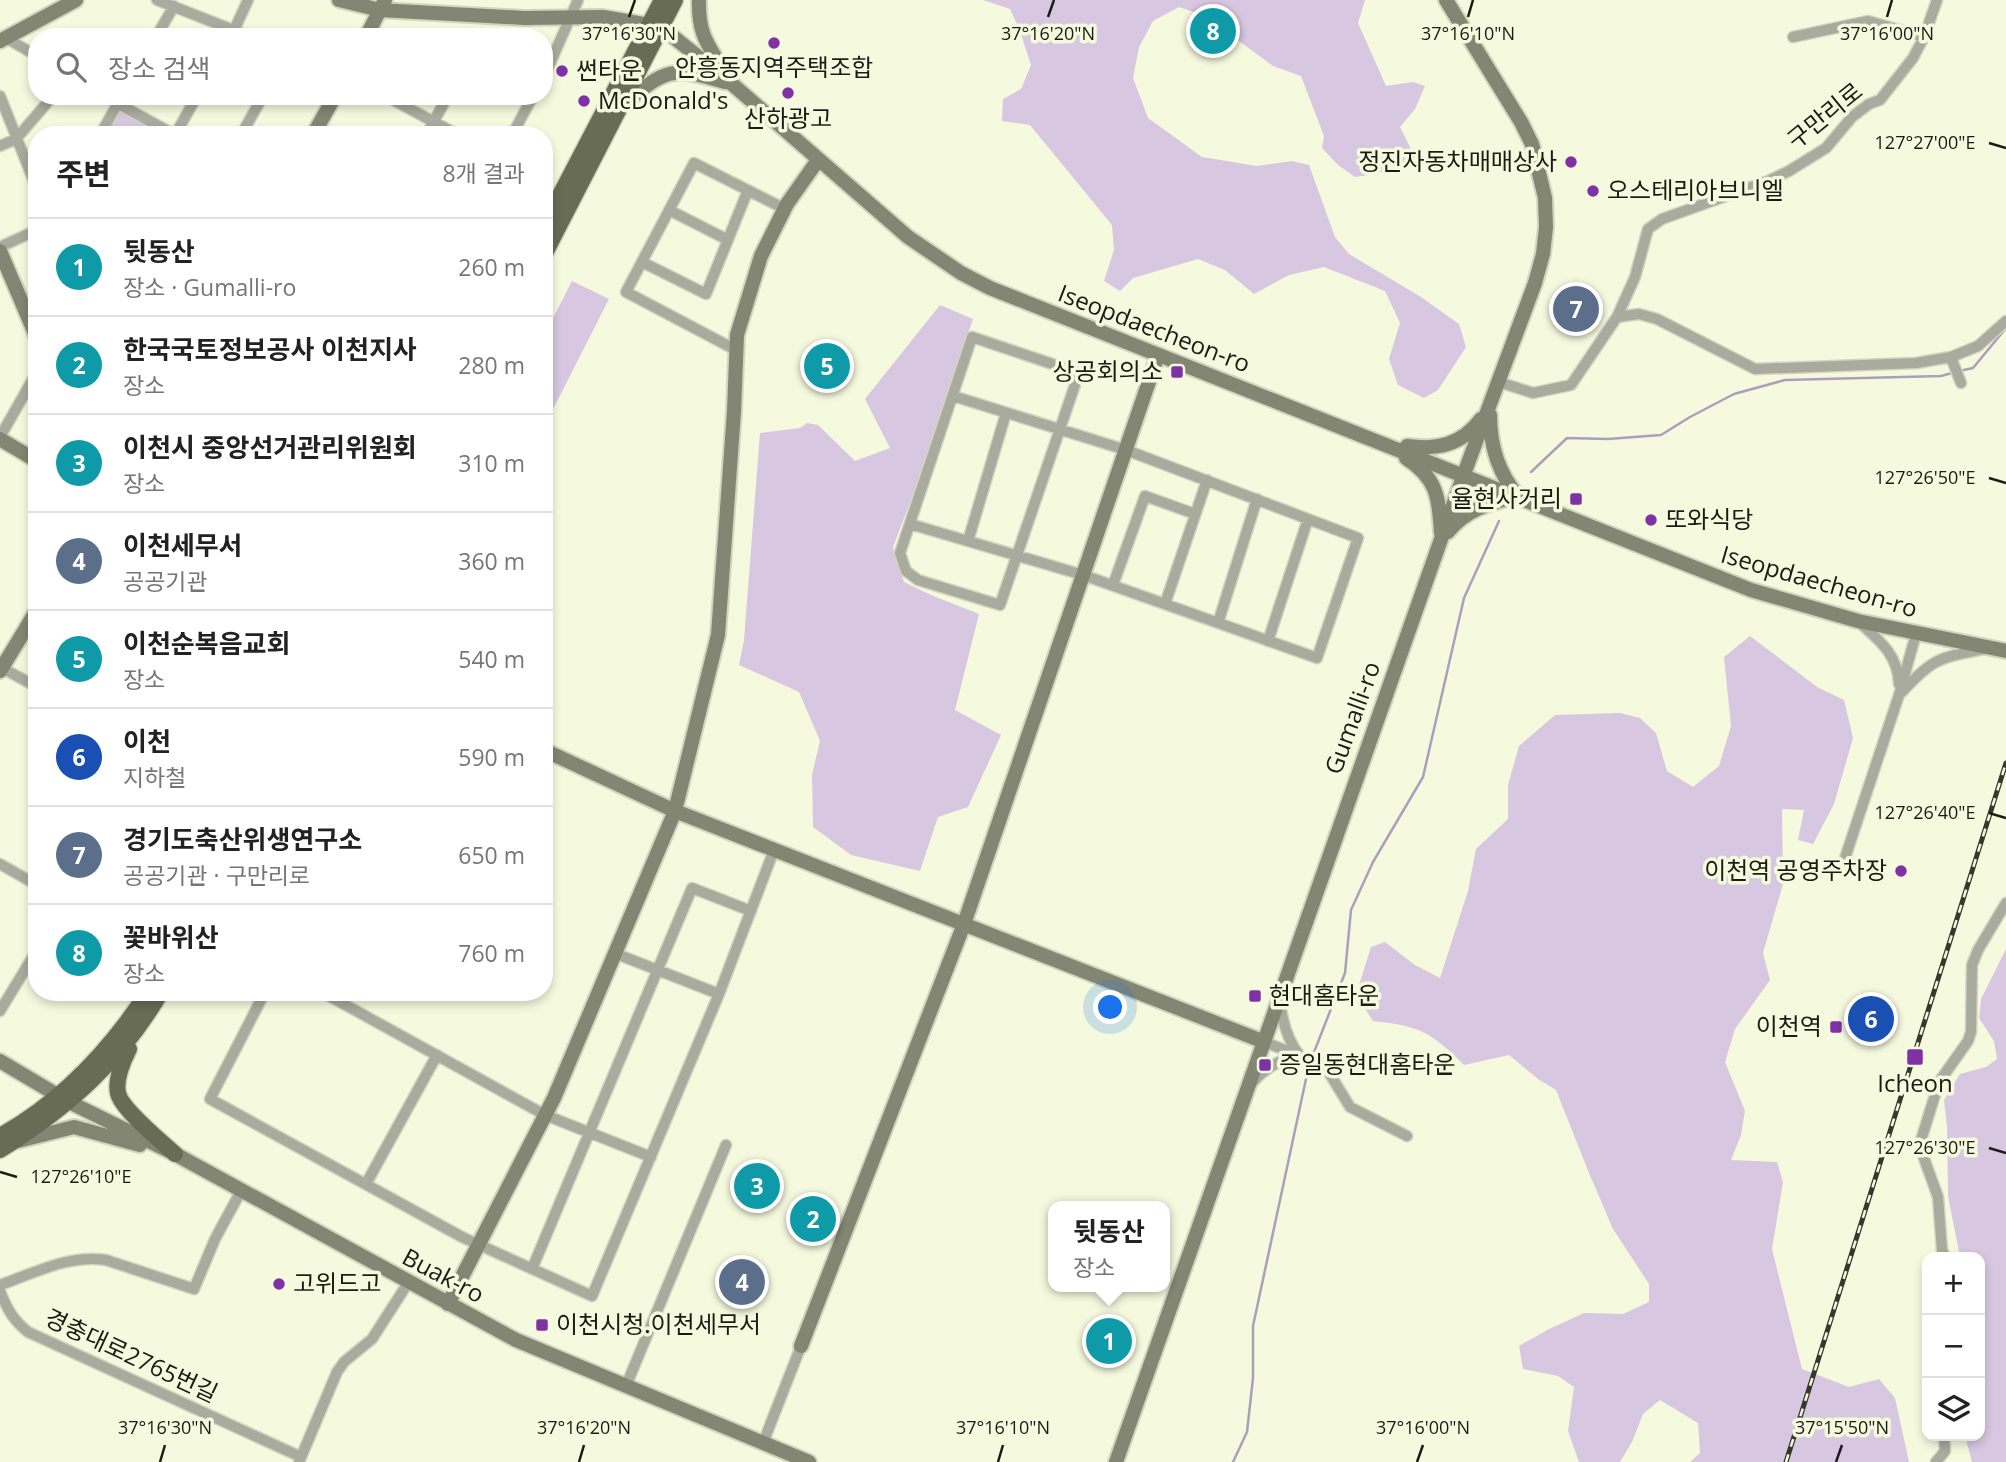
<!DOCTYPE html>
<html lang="ko">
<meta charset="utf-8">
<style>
body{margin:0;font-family:"Open Sans","Noto Sans KR",sans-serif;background:#f2f2f2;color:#222}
.controls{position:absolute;right:21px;bottom:21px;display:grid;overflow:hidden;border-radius:14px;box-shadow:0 4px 10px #0003}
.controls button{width:63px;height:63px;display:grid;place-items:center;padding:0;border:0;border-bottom:2px solid #e0e0e0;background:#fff;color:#222;font:35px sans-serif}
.you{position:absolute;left:1111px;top:1008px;width:24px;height:24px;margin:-18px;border:5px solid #fff;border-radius:50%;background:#1a73e8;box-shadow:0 0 0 10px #1a73e833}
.badge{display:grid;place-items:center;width:46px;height:46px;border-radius:50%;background:#d93025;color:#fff;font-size:23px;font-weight:700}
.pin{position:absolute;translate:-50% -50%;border:4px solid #fff;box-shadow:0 2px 7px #0006}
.popup{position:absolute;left:1048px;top:1201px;width:122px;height:91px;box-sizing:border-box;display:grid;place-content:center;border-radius:14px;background:#fff;filter:drop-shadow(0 2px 5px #0005);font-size:23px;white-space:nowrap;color:#767676}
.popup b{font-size:26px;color:#222}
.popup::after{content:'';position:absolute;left:50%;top:100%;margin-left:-14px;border:14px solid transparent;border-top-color:#fff}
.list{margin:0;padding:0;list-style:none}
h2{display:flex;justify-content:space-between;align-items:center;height:91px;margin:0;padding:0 28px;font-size:30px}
h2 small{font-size:23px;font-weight:400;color:#767676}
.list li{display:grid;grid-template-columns:46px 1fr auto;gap:21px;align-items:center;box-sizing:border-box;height:98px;padding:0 28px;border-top:2px solid #e0e0e0}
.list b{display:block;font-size:26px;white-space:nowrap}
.list p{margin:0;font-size:23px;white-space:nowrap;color:#767676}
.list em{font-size:23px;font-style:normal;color:#767676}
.icon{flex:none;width:38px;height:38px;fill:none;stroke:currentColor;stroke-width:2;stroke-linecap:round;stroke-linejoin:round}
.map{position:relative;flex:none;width:2006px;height:1462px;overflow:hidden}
.search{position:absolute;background:#fff;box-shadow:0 4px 10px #0003;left:28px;top:28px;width:525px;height:77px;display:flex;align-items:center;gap:18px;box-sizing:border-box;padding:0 24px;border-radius:28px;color:#767676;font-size:26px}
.panel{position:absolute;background:#fff;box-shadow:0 4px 10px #0003;left:28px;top:126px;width:525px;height:875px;border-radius:28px}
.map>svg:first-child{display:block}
</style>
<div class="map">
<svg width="2006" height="1462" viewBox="0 0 2006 1462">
<rect width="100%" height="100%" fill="#f5fadf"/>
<path fill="#d7c7e0" d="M983,0H1365L1358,23L1386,86L1413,82L1425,86L1415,109L1400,127L1417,161L1375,174L1355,177L1338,165L1322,148L1324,136L1301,76L1273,66L1205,16L1179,7L1153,21L1139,47L1133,78L1148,118L1202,157L1257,166L1292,161L1309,165L1335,237L1349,254L1421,297L1459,324L1466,347L1438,390L1424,398L1398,385L1389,359L1400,323L1385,291L1324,267L1289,275L1254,294L1225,270L1198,259L1133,278L1120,291L1104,281L1114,250L1112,225L1030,125L1002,121L1003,99L1021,89L1031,65L1020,31L1010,9Z
M119,108L166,135H104Z
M572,281L609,299L544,427V336Z
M940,305L973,319L920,476L893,547L904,582L931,595L979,614L955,710L1001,735L968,807L938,817L920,871L851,855L813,827L812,775L820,741L799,692L739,665L744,640L760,433L800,428L807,423L818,425L855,461L890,448L865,399Z
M1750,636L1817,687L1844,700L1853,738L1834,804L1813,844L1798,840L1804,810L1782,809L1783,884L1763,953L1770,980L1735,1029L1725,1062L1745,1111L1741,1135L1731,1160L1777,1162L1783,1182L1772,1249L1802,1369L1849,1387L1879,1379L1895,1398L1909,1462H1690L1700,1453L1698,1423L1660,1400L1643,1414L1632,1442L1620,1462H1579L1568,1431L1574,1387L1558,1376L1523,1369L1519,1346L1549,1329L1584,1313L1623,1314L1649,1302V1284L1613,1229L1589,1173L1556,1090L1538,1079L1509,1055L1464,1065C1431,1032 1420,1026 1373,1021L1356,995L1371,947L1385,942L1415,965L1440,978L1468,891L1476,849L1508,819V785L1519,746L1555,715L1620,713L1640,718L1656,733L1667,771L1693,787L1719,766L1731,726L1724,657Z
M2006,949V1462H1972L1965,1436H1980V1257H1960L1948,1196L1947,1127L1944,1100L1960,1074L1986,1067L1997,1059L1994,1041L1979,1018L1981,999Z"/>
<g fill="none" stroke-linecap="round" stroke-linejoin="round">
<path stroke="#af9eb9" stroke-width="2.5" d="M1959,371L1973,368L2006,328
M1531,472L1567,438L1608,439L1661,435L1690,417L1734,394L1785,380L1941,376L1952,373
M1233,1462L1247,1432L1253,1378V1326L1309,1065L1345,973L1351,910L1373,862L1423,777L1464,598L1499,521"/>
<g stroke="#d2d6be" stroke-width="13">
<path id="street" d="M157,0L251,37
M156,37L174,6
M231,37L248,0
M1793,37L1868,21L1924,37
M6,38L37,56
M544,77L578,0
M0,96L37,189
M104,96L175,135L197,96
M386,96L458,135
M100,135L122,96
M241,135L263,96
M426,135L448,96
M512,135L533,96
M0,146L16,139L53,96
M669,210L728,240
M0,247L37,230
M642,262L706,294L748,190
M1617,317L1639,314L1657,319L1755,369L1916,363L1951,357L1978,346L2006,321
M972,337L1079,373L1000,605L918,580L906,571L900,553Z
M736,350L626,292L694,163L785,209
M1952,360L1961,383
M1499,382L1533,393L1571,385L1617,317L1635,277L1648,229L1662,219L1768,181L1789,171L1826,148L1852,117L1869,104L1880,100L1913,58L1924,37L1937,0
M0,437L37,372
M910,524L1083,575L1317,658L1358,538L1126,450L953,396
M968,541L1006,413
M1113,585L1145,496L1195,514
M1165,604L1207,480
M1218,623L1257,499
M1860,623C1880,641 1898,655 1899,684
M1268,641L1308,519
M2,668L37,687
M1902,692C1933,658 1939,658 1984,649
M1845,858L1899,695L1916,634
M0,864L37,885
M614,953L719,994
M265,992L210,1099L462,1237L592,1296L719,994L774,850
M322,992L545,1115L651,1157
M1280,1001C1282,1021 1287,1039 1299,1055
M0,1011L37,950
M1262,1041L1325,1066L1350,1107L1407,1136
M1252,1083C1265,1068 1280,1059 1299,1056
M366,1184L437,1055
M1945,1257L1942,1250L1938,1197L1921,1150V1140L1939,1082L1968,1041L1971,1032L1972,965L1978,950L2006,903
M532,1269L692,888L751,911
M0,1285C34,1273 70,1254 106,1260L194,1289L215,1239L241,1191
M0,1291C7,1309 13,1320 28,1332L301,1457
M626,1386L726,1145
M763,1443L801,1346
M299,1462L337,1372L344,1362L372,1339L408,1283
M1936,1462L1945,1451L1944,1436"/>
</g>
<g stroke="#d2d6be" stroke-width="18">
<path id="secondary" d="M339,0L380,10L524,18L603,17L661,27L732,84L908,237L961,273L990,288L1751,590L1858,621L2006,651
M699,0C698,38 710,46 727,77
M366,37L385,0
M0,41L76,0
M622,105C667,69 669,66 725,82
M313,135L335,96
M0,251L37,338
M0,439L37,461
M1407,446C1437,450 1462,445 1481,419
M1406,458C1437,478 1439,497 1441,533
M1448,532C1466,509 1491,503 1518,496C1498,473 1490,446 1490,415
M0,671L37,610
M544,750L675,811L1262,1041
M0,1061L69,1102L175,1154L516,1340L809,1462
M18,1141L74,1127L140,1145
M448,1304L554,1098L675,811L718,635L734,411L737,335L761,256L787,204L818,160
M801,1346L964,924L1158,355
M1116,1462L1464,474L1535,283L1543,254L1546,227L1545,198L1532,144L1521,122L1446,0"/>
</g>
<g stroke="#d2d6be" stroke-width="19">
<path id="primary" d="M544,226L662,0
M544,255L675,0
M129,1049C123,1061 115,1079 118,1093C121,1109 162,1142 175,1154
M0,1136C61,1102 110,1050 148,992
M0,1150C66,1109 122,1060 161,992"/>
</g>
<use href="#street" stroke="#a8ab9d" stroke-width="10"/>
<use href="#secondary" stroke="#828672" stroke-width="14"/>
<use href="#primary" stroke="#686c54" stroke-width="16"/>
<g stroke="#36382d" stroke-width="5">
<path id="rail" d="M1786,1462L2006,763"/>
</g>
<use href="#rail" stroke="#f5fadf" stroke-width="2.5" stroke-dasharray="8" stroke-linecap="butt"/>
</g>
<path fill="none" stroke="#1a1c13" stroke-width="2.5" d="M629,17L635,0M1048,17L1054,0M1468,17L1473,0M1887,17L1892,0M1989,143L2006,148M1989,478L2006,483M1989,813L2006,818M1989,1148L2006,1153M0,1172L17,1177M160,1462L165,1445M579,1462L584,1445M998,1462L1003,1445M1417,1462L1423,1445M1836,1462L1842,1445"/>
<g fill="#7f32a4" stroke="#f5fadf" stroke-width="2.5">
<circle cx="774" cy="43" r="7"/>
<circle cx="562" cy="71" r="7"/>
<circle cx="788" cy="93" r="7"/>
<circle cx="584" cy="101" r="7"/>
<circle cx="1571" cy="162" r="7"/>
<circle cx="1593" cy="191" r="7"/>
<rect x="1170" y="365" width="14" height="14" rx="3.5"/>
<rect x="1569" y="492" width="14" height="14" rx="3.5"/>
<circle cx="1651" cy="520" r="7"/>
<circle cx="1901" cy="871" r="7"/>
<rect x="1248" y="989" width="14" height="14" rx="3.5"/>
<rect x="1829" y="1020" width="14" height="14" rx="3.5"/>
<rect x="1906" y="1048" width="18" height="18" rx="3.5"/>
<rect x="1258" y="1058" width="14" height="14" rx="3.5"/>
<circle cx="279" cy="1284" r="7"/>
<rect x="535" y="1318" width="14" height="14" rx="3.5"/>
</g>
<g text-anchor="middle" stroke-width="7" stroke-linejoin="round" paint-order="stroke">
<g font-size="24" fill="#1a1c13" stroke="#f5fadf" text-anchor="start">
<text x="774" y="76" text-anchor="middle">안흥동지역주택조합</text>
<text x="576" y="79">썬타운</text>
<text x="598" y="109">McDonald's</text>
<text x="788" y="127" text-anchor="middle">산하광고</text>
<text x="1557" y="170" text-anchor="end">정진자동차매매상사</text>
<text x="1607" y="199">오스테리아브니엘</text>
<text x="1163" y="380" text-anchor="end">상공회의소</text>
<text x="1562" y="507" text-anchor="end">율현사거리</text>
<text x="1665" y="528">또와식당</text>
<text x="1887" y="879" text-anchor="end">이천역 공영주차장</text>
<text x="1269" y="1004">현대홈타운</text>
<text x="1822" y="1035" text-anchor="end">이천역</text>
<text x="1279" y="1073">증일동현대홈타운</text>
<text x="1915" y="1092" text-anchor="middle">Icheon</text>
<text x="293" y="1292">고위드고</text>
<text x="556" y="1333">이천시청.이천세무서</text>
</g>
<g font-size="24" fill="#1a1c13" stroke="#f5fadf">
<text transform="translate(1825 116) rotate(-39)" y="8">구만리로</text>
<text transform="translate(1154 329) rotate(21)" y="8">Iseopdaecheon-ro</text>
<text transform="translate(1819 582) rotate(16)" y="8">Iseopdaecheon-ro</text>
<text transform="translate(1353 718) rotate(-70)" y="8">Gumalli-ro</text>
<text transform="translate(443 1276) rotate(28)" y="8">Buak-ro</text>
<text transform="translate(131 1356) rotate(25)" y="8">경충대로2765번길</text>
</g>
</g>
<g font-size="18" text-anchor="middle" fill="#1a1c13" stroke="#f5fadf" stroke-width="7" stroke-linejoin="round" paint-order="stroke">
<text x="629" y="40">37°16'30"N</text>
<text x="1048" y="40">37°16'20"N</text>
<text x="1468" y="40">37°16'10"N</text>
<text x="1887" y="40">37°16'00"N</text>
<text x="1925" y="149">127°27'00"E</text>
<text x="1925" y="484">127°26'50"E</text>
<text x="1925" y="819">127°26'40"E</text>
<text x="1925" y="1154">127°26'30"E</text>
<text x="81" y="1183">127°26'10"E</text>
<text x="165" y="1434">37°16'30"N</text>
<text x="584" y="1434">37°16'20"N</text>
<text x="1003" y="1434">37°16'10"N</text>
<text x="1423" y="1434">37°16'00"N</text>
<text x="1842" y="1434">37°15'50"N</text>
</g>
</svg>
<div class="controls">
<button>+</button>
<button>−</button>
<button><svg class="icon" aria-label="layers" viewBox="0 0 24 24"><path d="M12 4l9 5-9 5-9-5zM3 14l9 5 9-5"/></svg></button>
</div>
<div class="you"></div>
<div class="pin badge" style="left:1109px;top:1341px;background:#0f9aa8">1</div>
<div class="popup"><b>뒷동산</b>장소</div>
<div class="pin badge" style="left:813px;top:1219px;background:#0f9aa8">2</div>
<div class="pin badge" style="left:757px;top:1186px;background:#0f9aa8">3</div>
<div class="pin badge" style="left:742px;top:1282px;background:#5c6f8a">4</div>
<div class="pin badge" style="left:827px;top:366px;background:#0f9aa8">5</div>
<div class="pin badge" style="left:1871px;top:1019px;background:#1a4fb4">6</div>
<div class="pin badge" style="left:1576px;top:309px;background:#5c6f8a">7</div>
<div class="pin badge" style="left:1213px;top:31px;background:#0f9aa8">8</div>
<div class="search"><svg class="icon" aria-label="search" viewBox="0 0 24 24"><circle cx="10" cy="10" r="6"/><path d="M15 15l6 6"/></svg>장소 검색</div>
<section class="panel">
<h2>주변<small>8개 결과</small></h2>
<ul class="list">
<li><span class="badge" style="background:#0f9aa8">1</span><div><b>뒷동산</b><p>장소 · Gumalli-ro</p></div><em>260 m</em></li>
<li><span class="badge" style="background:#0f9aa8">2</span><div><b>한국국토정보공사 이천지사</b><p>장소</p></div><em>280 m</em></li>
<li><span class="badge" style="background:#0f9aa8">3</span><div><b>이천시 중앙선거관리위원회</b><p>장소</p></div><em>310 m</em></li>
<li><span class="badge" style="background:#5c6f8a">4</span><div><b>이천세무서</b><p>공공기관</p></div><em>360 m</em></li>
<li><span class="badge" style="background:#0f9aa8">5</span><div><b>이천순복음교회</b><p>장소</p></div><em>540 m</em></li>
<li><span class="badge" style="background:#1a4fb4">6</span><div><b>이천</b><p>지하철</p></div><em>590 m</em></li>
<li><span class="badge" style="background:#5c6f8a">7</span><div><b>경기도축산위생연구소</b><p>공공기관 · 구만리로</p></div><em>650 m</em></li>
<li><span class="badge" style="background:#0f9aa8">8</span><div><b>꽃바위산</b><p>장소</p></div><em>760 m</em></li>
</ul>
</section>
</div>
